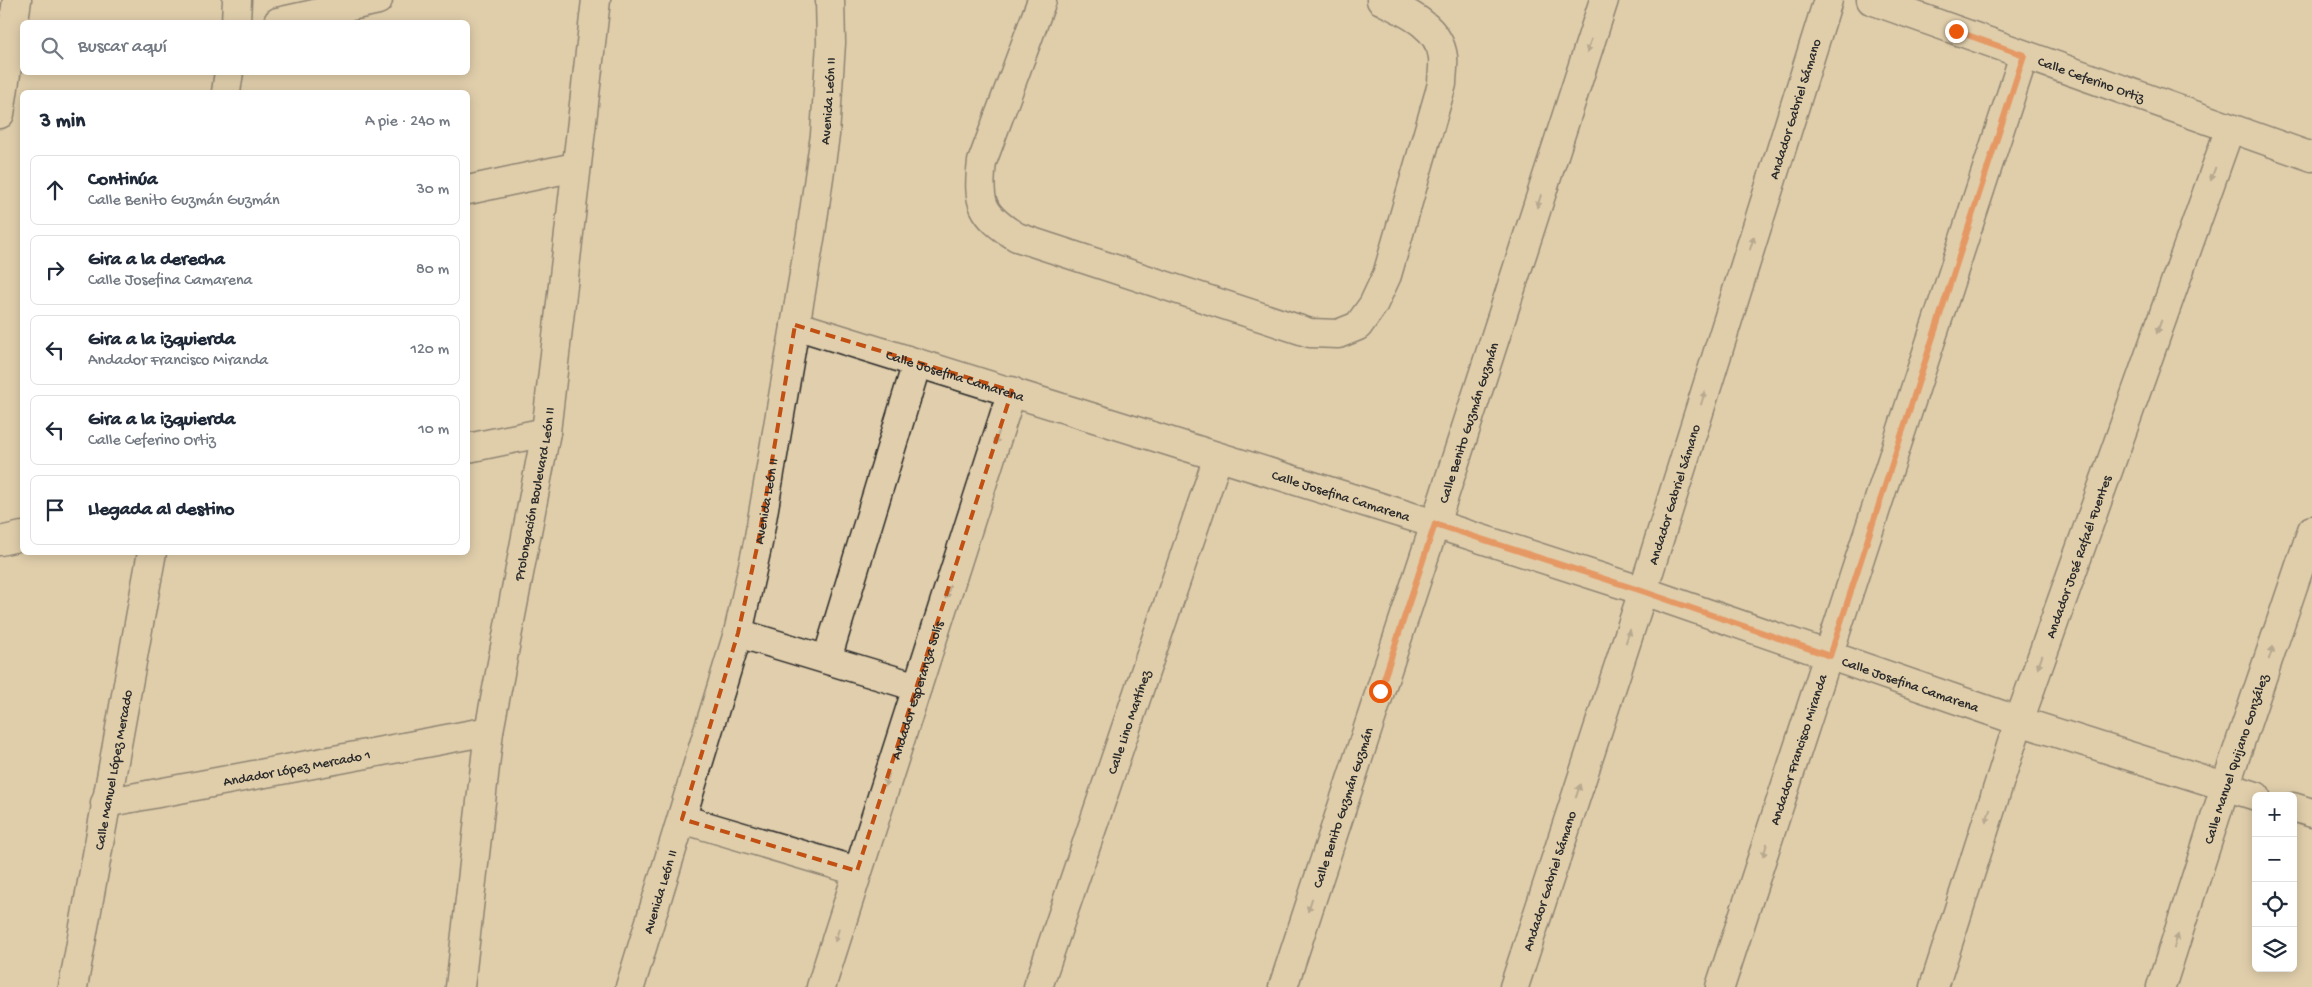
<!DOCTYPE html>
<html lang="es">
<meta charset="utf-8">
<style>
body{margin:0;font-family:"Gochi Hand",sans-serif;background:#f2f2f3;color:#1f2937}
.controls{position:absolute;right:15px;bottom:15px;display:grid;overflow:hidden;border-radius:8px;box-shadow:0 2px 12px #0003}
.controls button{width:45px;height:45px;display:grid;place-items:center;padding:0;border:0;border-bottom:1px solid #e0e1e3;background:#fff;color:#1f2937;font:25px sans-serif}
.stop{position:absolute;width:15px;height:15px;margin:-11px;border:4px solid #ea580c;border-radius:50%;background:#fff}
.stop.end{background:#ea580c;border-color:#fff;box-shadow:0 1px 5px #0008}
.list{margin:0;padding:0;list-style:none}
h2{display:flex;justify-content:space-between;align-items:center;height:65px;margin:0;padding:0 20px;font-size:21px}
h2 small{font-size:16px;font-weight:400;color:#747a83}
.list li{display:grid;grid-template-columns:32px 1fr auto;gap:15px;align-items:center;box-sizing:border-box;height:70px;margin:0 10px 10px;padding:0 10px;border:1px solid #e0e1e3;border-radius:8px}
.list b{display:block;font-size:19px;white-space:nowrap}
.list p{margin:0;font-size:16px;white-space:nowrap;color:#747a83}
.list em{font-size:16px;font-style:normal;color:#747a83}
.icon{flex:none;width:28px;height:28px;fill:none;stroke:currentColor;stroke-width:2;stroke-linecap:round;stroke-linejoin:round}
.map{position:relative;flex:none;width:2312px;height:987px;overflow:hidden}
.search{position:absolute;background:#fff;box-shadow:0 2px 12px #0003;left:20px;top:20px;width:450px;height:55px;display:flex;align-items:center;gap:12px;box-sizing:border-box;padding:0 18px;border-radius:8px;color:#747a83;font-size:19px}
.panel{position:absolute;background:#fff;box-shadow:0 2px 12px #0003;left:20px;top:90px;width:450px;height:465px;border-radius:8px}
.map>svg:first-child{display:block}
</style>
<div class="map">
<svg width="2312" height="987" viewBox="0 0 2312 987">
<rect width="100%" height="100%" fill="#e0ceac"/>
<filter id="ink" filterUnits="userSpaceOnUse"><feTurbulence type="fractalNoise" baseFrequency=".02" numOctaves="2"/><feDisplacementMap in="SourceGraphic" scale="10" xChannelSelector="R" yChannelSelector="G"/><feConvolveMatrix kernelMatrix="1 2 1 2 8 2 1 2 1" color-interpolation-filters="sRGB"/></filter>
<g filter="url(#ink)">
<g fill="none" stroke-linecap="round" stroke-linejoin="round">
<g stroke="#2b2b2b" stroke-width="31">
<g id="minor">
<path d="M1042,0L982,162C977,203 981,215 1017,237L1310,333L1338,334L1358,326L1373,305L1387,275L1442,84C1442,76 1444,65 1443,57C1439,26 1406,12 1381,0"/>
<path id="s1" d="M1871,0L2312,157"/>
<path d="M236,22L237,0"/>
<path d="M278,22L378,0"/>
<path d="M226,92L229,72"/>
<path d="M0,114L17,0"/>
<path d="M468,190L575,167"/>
<path id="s2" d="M795,325L1435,524L1643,591L2019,721L2256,796"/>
<path d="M468,448L546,432"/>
<path d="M0,541L22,536"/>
<path d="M738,633L917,687"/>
<path d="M827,659L917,363"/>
<path id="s3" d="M105,803L489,731"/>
<path d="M2293,807L2312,813"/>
<path d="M682,819L857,871"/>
<path id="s4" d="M73,987L152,552"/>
<path id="s5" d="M460,987L489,731L546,432L596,0"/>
<path id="s6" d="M630,987L738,633L758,543L811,233L825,135L831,43L830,0"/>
<path id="s7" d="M821,987L1012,391"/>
<path id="s8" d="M1038,987L1218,457"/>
<path id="s9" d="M1283,987L1435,524L1604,0"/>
<path id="s10" d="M1514,987L1643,591L1828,0"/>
<path id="s11" d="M1720,987L2024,55"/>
<path id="s12" d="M1934,987L2019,721L2230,128"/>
<path id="s13" d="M2161,987L2225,787L2312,530"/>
</g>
</g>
<use href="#minor" stroke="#e0ceac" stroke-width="28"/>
</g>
<defs><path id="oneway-solid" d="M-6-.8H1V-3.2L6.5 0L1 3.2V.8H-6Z" transform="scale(1.25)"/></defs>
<g fill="#867c6c">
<use href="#oneway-solid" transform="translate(1589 46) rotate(108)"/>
<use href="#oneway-solid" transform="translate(2213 174) rotate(110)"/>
<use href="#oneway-solid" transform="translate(1539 201) rotate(108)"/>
<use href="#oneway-solid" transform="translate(1752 243) rotate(-73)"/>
<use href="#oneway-solid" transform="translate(2159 327) rotate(110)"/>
<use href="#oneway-solid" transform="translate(1703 398) rotate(-73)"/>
<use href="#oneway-solid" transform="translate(997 438) rotate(108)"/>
<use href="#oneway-solid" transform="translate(948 592) rotate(108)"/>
<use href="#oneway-solid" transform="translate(1628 636) rotate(-72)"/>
<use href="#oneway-solid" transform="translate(2271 653) rotate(-71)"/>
<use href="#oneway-solid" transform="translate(2040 662) rotate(110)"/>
<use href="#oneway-solid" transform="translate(887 780) rotate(108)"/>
<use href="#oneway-solid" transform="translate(1578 791) rotate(-72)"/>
<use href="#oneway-solid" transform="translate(1988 816) rotate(108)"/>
<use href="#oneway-solid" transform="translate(1765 850) rotate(108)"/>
<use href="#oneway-solid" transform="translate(1310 905) rotate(108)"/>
<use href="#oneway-solid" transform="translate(837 935) rotate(107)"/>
<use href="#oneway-solid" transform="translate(2176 941) rotate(-72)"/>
</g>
</g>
<g fill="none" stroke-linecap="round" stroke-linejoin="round" filter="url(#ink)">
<path stroke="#ea580c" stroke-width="6" d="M1380,691L1435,524L1642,591L1830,656L2024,55L1956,31"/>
</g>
<path d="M0 0H2312V987H0ZM795,325L1012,391L857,871L682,819L738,633L758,543Z" fill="#e0ceac" fill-opacity=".55" fill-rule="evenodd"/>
<path fill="none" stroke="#c25012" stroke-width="4" stroke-dasharray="10 6" stroke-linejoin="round" d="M795,325L1012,391L857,871L682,819L738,633L758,543Z"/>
<g text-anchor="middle" stroke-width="4" stroke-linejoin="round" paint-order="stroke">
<g font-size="14" fill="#2b2b2b" stroke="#e0ceac">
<text dy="5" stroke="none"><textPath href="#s1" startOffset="234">Calle Ceferino Ortiz</textPath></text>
<text dy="5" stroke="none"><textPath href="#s6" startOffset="910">Avenida León II</textPath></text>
<text dy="5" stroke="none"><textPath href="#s10" startOffset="922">Andador Gabriel Sámano</textPath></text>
<text dy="5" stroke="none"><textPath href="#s2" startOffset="168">Calle Josefina Camarena</textPath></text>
<text dy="5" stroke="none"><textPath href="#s9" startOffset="594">Calle Benito Guzmán Guzmán</textPath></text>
<text dy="5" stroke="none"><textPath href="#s5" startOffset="499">Prolongación Boulevard León II</textPath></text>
<text dy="5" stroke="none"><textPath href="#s10" startOffset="518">Andador Gabriel Sámano</textPath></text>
<text dy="5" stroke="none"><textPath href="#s2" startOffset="572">Calle Josefina Camarena</textPath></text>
<text dy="5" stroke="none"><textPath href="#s6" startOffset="505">Avenida León II</textPath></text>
<text dy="5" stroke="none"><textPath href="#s12" startOffset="454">Andador José Rafaél Fuentes</textPath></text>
<text dy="5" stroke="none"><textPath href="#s2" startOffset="1172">Calle Josefina Camarena</textPath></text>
<text dy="5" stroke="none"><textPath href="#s7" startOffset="312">Andador Esperanza Solís</textPath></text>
<text dy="5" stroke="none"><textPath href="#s8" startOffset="280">Calle Lino Martínez</textPath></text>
<text dy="5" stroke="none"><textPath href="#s11" startOffset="250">Andador Francisco Miranda</textPath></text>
<text dy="5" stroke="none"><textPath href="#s13" startOffset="240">Calle Manuel Quijano González</textPath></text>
<text dy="5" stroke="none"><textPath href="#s3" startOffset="195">Andador López Mercado 1</textPath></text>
<text dy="5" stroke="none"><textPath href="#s4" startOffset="221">Calle Manuel López Mercado</textPath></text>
<text dy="5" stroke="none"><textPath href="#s9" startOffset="189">Calle Benito Guzmán Guzmán</textPath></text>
<text dy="5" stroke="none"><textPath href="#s10" startOffset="112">Andador Gabriel Sámano</textPath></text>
<text dy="5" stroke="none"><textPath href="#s6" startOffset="100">Avenida León II</textPath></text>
</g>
</g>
</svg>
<div class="controls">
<button>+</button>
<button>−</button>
<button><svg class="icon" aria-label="locate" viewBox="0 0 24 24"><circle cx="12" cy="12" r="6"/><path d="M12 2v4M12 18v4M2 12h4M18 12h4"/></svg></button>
<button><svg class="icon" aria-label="layers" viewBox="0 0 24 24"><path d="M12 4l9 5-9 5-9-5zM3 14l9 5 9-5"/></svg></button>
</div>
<div class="stop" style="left:1380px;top:691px"></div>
<div class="stop end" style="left:1956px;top:31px"></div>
<div class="search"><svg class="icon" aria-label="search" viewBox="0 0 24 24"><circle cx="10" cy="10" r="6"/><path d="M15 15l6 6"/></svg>Buscar aquí</div>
<section class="panel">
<h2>3 min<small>A pie · 240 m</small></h2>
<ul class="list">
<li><svg class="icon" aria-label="ahead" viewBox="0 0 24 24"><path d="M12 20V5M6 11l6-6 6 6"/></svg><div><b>Continúa</b><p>Calle Benito Guzmán Guzmán</p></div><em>30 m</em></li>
<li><svg class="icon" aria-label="right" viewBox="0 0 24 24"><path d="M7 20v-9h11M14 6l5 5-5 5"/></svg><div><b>Gira a la derecha</b><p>Calle Josefina Camarena</p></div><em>80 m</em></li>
<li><svg class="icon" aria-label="left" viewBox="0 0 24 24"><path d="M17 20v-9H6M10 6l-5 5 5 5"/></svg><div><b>Gira a la izquierda</b><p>Andador Francisco Miranda</p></div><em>120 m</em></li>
<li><svg class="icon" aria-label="left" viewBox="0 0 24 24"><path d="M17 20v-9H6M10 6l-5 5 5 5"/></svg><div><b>Gira a la izquierda</b><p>Calle Ceferino Ortiz</p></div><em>10 m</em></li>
<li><svg class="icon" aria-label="arrive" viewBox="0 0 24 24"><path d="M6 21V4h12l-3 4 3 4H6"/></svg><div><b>Llegada al destino</b></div></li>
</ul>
</section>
</div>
